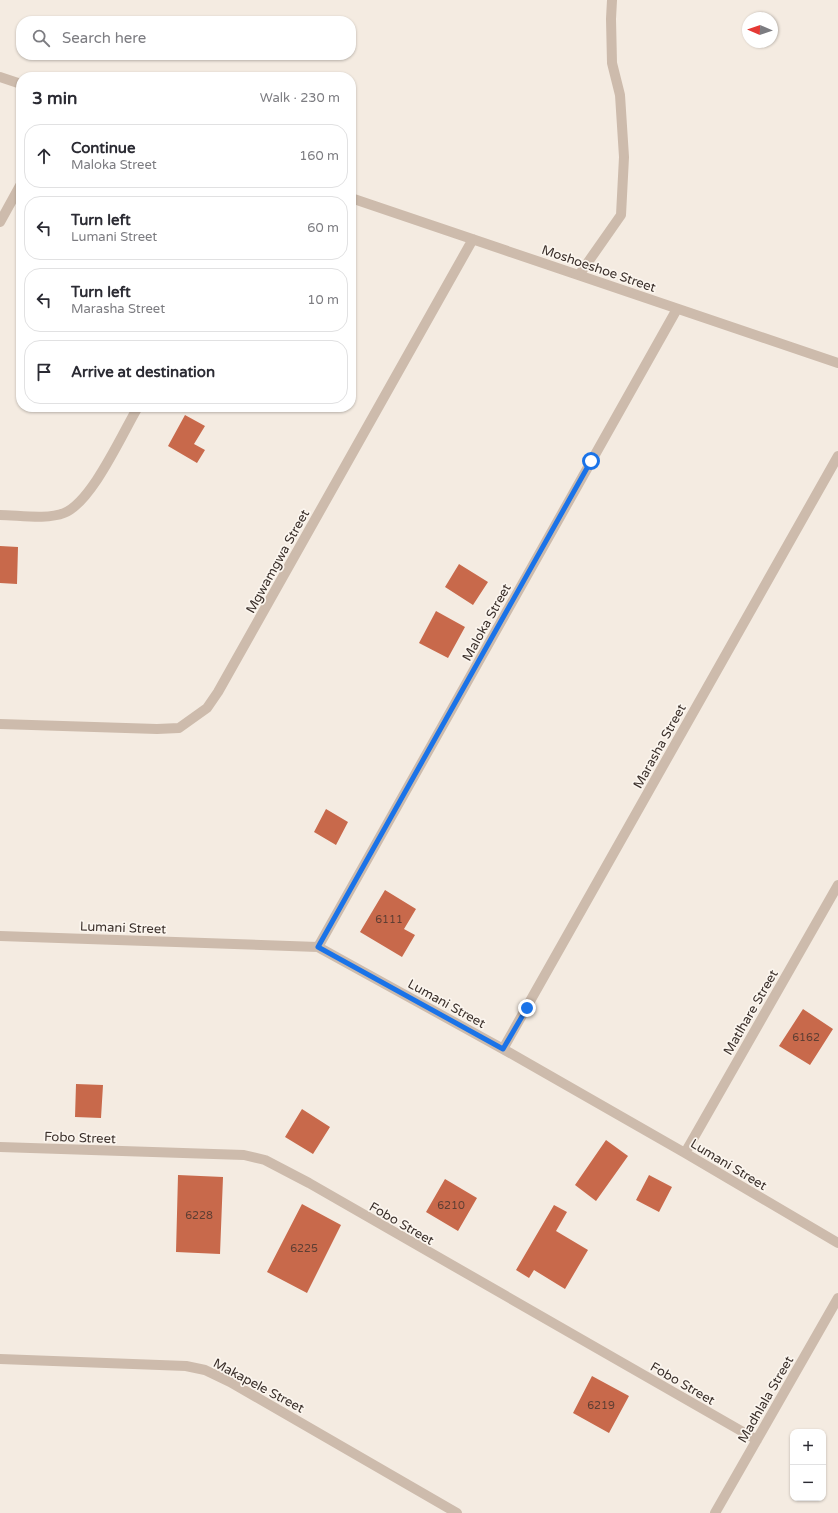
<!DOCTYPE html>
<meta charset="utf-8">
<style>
body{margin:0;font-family:"Varela Round",sans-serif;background:#f2f2f3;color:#2b2b33}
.controls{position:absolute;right:12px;bottom:12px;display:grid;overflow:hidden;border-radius:8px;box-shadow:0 1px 3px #0004}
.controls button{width:36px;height:36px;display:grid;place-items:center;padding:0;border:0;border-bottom:1px solid #e1e1e2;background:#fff;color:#2b2b33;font:20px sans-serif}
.compass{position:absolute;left:742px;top:12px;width:36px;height:36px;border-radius:50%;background:#fff;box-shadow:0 1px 3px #0004;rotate:272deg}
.stop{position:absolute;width:12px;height:12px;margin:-9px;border:3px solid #1a73e8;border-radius:50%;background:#fff}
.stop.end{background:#1a73e8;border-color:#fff;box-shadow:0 1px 4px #0008}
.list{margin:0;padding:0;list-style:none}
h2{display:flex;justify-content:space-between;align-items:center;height:52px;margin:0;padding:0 16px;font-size:17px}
h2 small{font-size:13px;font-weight:400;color:#7c7c81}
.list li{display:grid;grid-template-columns:26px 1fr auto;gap:12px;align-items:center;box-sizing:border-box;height:64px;margin:0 8px 8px;padding:0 8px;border:1px solid #e1e1e2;border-radius:16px}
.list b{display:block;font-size:15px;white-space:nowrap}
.list p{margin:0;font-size:13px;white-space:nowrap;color:#7c7c81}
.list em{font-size:13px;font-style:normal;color:#7c7c81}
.icon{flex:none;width:22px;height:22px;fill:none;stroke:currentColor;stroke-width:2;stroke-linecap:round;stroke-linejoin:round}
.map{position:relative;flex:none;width:838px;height:1513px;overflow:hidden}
.search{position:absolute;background:#fff;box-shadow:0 1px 3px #0004;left:16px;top:16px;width:340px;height:44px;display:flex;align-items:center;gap:10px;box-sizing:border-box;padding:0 14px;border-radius:16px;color:#7c7c81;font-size:15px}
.panel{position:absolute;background:#fff;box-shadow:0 1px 3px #0004;left:16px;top:72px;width:340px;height:340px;border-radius:16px}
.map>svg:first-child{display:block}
</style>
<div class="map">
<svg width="838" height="1513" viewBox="0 0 838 1513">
<rect width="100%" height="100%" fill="#f4ebe1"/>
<path fill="#c8694b" d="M185,415L205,426L194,444L205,450L197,463L168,446Z
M0,546L18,547L17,584L0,583Z
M459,564L488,582L473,605L445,587Z
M436,611L465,627L448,658L419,643Z
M326,809L348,822L336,845L314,832Z
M385,890L416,909L404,929L415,935L402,957L360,932Z
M803,1009L833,1029L810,1065L779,1046Z
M76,1084L103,1085L101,1118L75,1117Z
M302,1109L330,1127L313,1154L285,1137Z
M606,1140L628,1156L596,1201L575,1185Z
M178,1175L223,1177L220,1254L176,1252Z
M649,1175L672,1187L659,1212L636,1200Z
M445,1179L477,1198L458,1231L426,1212Z
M302,1204L341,1225L307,1293L267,1272Z
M554,1205L567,1212L556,1231L588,1250L565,1289L534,1270L529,1278L516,1270Z
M592,1376L629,1396L609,1433L573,1413Z"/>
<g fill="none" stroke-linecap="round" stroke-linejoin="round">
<path stroke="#cdbbac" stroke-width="10" d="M0,77L21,84
M351,198L838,363
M0,222L21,184
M579,275L621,215L624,157L620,95L612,63L611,19L612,0
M0,515C18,515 47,520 64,513C92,502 122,434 138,407
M0,724L157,729L179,728L207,708L218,692L473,239
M0,936L318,947L503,1049L685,1153L838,1243
M318,947L677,309
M503,1049L838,456
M0,1147L244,1155L265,1160L309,1183L757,1440
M685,1153L838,885
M0,1359L186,1366L205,1370L230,1382L457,1513
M715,1513L838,1298"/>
</g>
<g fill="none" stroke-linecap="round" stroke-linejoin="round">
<path stroke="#1a73e8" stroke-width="5" d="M527,1008L503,1049L318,947L591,461"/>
</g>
<g text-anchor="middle" stroke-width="3.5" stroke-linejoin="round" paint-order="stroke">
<g font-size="11" fill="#5e3e33">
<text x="389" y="923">6111</text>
<text x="806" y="1041">6162</text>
<text x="451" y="1209">6210</text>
<text x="199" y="1219">6228</text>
<text x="304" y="1252">6225</text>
<text x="601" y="1409">6219</text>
</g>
<g font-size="13" fill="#3b302b" stroke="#fbf5ee">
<text transform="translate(599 268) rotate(19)" y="5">Moshoeshoe Street</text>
<text transform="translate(277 561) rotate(-61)" y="5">Mgwamgwa Street</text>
<text transform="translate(486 622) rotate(-61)" y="5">Maloka Street</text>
<text transform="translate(659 746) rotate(-61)" y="5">Marasha Street</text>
<text transform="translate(123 927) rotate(2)" y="5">Lumani Street</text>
<text transform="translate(447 1003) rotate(29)" y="5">Lumani Street</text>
<text transform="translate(750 1012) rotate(-60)" y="5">Matlhare Street</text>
<text transform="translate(80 1137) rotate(2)" y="5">Fobo Street</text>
<text transform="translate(729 1164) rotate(31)" y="5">Lumani Street</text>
<text transform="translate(402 1223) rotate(30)" y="5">Fobo Street</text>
<text transform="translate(683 1383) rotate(30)" y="5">Fobo Street</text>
<text transform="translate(259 1385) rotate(28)" y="5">Makapele Street</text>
<text transform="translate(765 1399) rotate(-60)" y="5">Madhlala Street</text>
</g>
</g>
</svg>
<div class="controls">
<button>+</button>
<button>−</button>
</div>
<svg class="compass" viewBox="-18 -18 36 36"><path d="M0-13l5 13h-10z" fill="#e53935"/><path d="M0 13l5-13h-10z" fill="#7c7c81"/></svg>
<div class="stop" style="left:591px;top:461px"></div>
<div class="stop end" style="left:527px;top:1008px"></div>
<div class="search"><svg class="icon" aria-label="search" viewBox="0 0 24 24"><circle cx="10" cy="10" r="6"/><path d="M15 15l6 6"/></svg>Search here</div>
<section class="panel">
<h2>3 min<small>Walk · 230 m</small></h2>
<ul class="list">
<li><svg class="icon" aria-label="ahead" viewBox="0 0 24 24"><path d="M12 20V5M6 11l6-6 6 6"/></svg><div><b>Continue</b><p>Maloka Street</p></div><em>160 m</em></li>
<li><svg class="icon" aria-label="left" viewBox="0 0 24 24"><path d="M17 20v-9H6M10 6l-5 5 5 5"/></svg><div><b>Turn left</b><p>Lumani Street</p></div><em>60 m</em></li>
<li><svg class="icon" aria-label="left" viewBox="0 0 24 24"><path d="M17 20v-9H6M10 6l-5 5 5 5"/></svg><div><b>Turn left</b><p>Marasha Street</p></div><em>10 m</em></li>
<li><svg class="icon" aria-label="arrive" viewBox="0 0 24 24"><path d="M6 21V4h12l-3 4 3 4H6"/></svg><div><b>Arrive at destination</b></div></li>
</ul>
</section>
</div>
